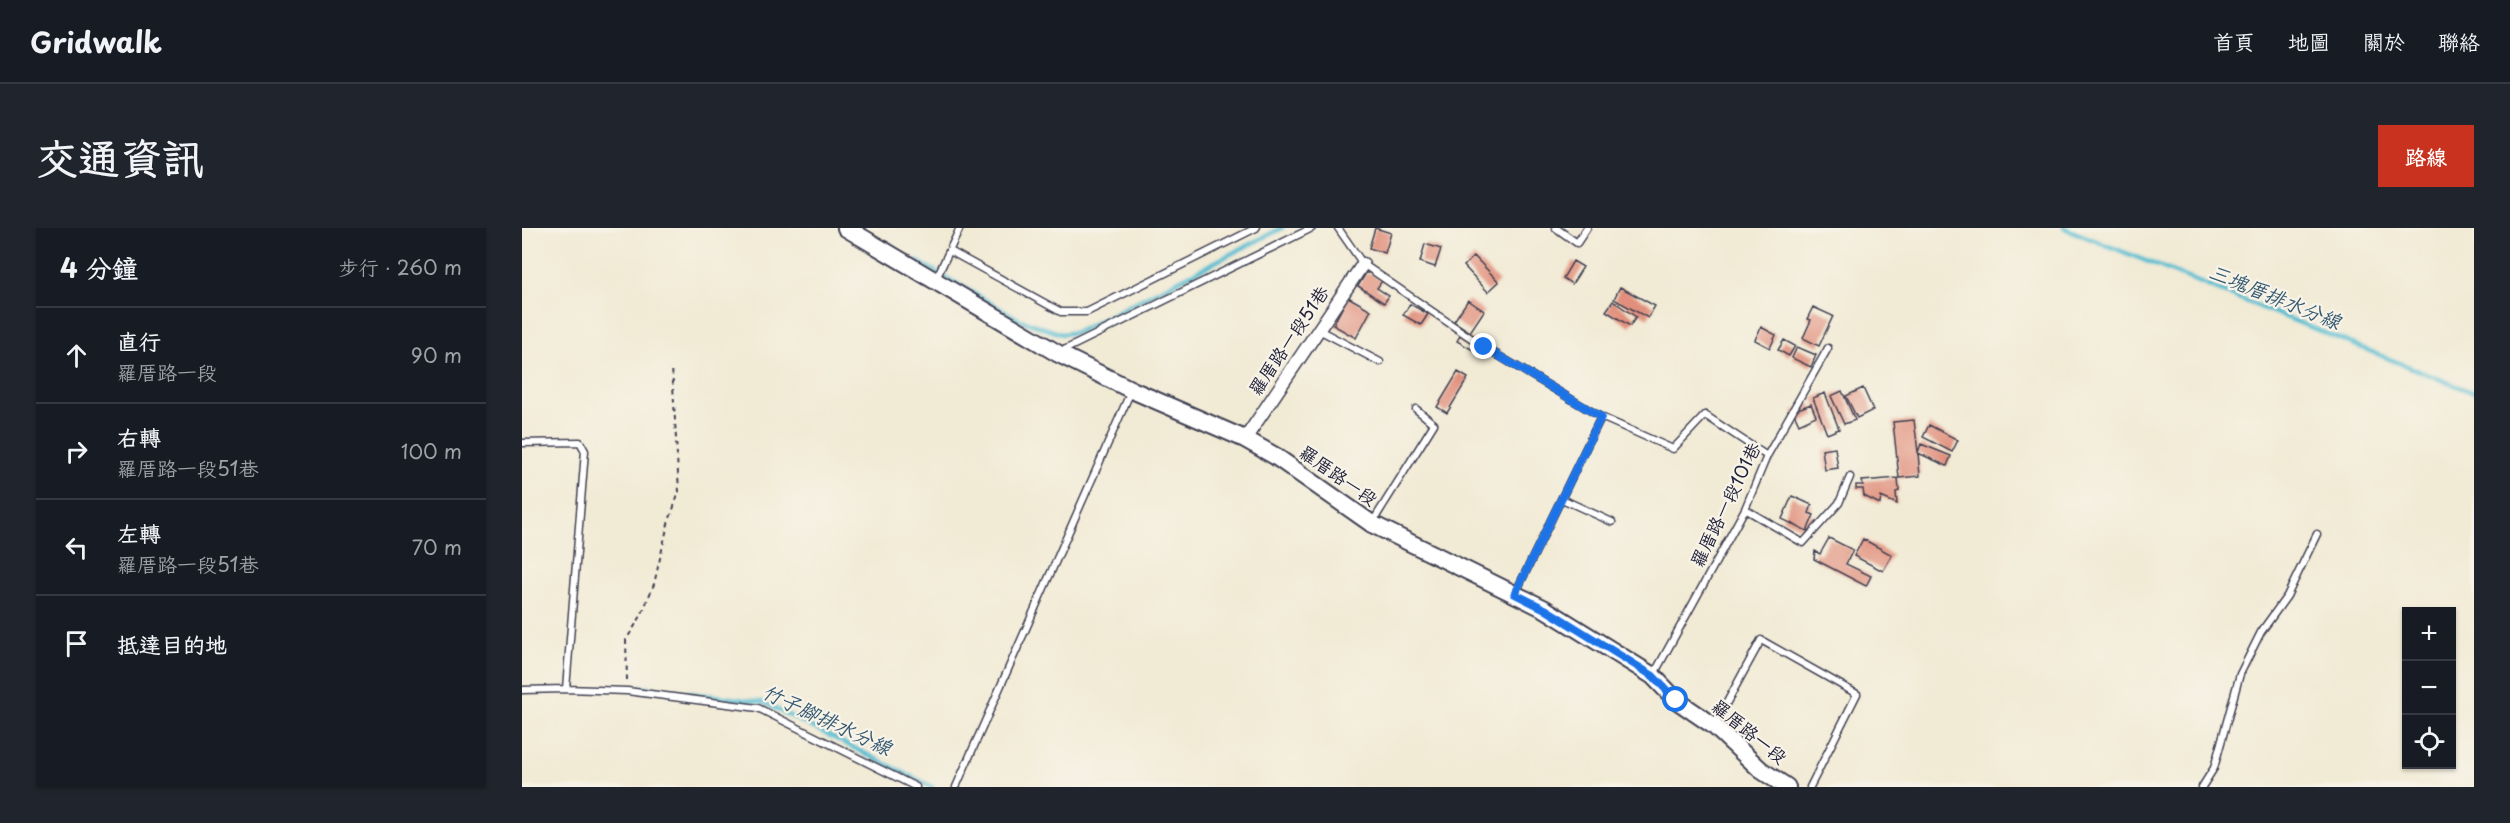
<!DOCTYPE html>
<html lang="zh-TW">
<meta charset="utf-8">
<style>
body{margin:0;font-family:"Playpen Sans","LXGW WenKai TC",sans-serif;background:#20242c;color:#f1f3f6}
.controls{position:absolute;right:18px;bottom:18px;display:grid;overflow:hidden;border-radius:0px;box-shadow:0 2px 4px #0004}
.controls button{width:54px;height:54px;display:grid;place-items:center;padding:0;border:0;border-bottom:2px solid #363941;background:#171b24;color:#f1f3f6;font:30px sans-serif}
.stop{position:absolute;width:18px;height:18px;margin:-14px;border:4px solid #1a73e8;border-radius:50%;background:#fff}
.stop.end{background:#1a73e8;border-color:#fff;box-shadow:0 2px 6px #0008}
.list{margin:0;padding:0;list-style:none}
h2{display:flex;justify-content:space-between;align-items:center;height:78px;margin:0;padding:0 24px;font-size:26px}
h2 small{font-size:20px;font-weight:400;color:#9ea1a6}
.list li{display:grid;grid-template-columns:39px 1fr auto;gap:18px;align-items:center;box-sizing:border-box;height:96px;padding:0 24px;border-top:2px solid #363941}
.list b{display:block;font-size:22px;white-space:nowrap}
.list p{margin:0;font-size:20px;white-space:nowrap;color:#9ea1a6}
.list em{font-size:20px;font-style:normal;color:#9ea1a6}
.icon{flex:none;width:33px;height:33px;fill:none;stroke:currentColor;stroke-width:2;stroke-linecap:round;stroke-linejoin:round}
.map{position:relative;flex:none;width:1952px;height:559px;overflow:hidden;border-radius:0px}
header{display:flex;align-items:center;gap:36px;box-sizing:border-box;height:84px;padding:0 30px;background:#171b24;border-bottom:2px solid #363941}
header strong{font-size:28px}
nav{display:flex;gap:33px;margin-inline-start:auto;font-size:21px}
.intro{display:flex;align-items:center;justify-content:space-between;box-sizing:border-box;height:144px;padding:0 36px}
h1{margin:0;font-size:42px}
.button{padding:15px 27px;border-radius:0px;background:#c8321e;color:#fff;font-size:21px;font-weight:700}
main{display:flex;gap:36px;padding:0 36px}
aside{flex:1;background:#171b24;border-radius:0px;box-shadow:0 2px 4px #0004}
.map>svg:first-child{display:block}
</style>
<header>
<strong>Gridwalk</strong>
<nav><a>首頁</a><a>地圖</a><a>關於</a><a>聯絡</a></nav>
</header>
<div class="intro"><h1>交通資訊</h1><a class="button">路線</a></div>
<main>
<aside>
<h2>4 分鐘<small>步行 · 260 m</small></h2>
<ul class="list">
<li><svg class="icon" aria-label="ahead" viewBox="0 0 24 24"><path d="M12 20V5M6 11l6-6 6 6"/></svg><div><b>直行</b><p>羅厝路一段</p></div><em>90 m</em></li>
<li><svg class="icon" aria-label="right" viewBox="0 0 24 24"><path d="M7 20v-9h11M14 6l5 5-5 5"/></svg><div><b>右轉</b><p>羅厝路一段51巷</p></div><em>100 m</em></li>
<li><svg class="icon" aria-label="left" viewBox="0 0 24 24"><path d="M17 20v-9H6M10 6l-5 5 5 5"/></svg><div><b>左轉</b><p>羅厝路一段51巷</p></div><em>70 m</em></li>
<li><svg class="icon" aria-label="arrive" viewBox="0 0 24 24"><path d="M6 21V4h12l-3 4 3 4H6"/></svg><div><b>抵達目的地</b></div></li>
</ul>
</aside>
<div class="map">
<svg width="1952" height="559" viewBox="0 0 1952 559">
<rect width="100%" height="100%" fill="#f7f3e8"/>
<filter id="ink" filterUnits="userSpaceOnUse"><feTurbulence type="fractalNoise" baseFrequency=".0167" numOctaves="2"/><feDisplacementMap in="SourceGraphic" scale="12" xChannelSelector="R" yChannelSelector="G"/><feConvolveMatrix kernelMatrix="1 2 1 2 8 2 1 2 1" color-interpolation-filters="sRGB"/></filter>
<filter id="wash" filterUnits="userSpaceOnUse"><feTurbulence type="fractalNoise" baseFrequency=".008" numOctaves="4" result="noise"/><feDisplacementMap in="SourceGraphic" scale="24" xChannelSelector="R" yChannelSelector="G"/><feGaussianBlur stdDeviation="1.35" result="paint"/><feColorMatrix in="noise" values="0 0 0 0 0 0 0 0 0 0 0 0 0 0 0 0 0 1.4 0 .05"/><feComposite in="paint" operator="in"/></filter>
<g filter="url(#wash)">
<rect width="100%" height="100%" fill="#f1ead4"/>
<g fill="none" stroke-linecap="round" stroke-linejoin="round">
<path stroke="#54bdd2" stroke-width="4.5" d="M1542,0L1952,165
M395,33L498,92L540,106L555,104L760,0
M111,458L240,474L410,559"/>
</g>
<g id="blocks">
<path fill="#e18f7b" d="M853,0L869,5L863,25L847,20Z
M903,16L919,21L913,39L898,34Z
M952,28L977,54L966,64L942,38Z
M1051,33L1061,39L1050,56L1041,50Z
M844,45H849L860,53L855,60L867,68L862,75L836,58Z
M1098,59L1133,78L1126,90L1092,71Z
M826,69L849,82L834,110L811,97Z
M946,72L962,83L948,104L932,93Z
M1091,73L1114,89L1108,98L1084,83Z
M888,76L906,86L899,97L881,87Z
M1291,79L1311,88L1297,118L1281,110L1289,92L1285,91Z
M1239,99L1254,107L1248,120L1233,112Z
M939,106L962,119L958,126L935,113Z
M1262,112L1273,118L1267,128L1256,122Z
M1275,119L1294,127L1289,139L1270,130Z
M936,144L946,150L925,185L915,179Z
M1341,160L1351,182L1335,190L1324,168Z
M1320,163L1333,192L1322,196L1309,168Z
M1303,165L1317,201L1305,206L1291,170Z
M1289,176L1294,188L1277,196L1271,183Z
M1392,192L1396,224L1399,216L1429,228L1425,238L1396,225L1398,248L1377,250L1371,194Z
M1407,197L1436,212L1430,224L1401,209Z
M1313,220L1316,240L1303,242L1300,222Z
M1376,250L1377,263L1374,264L1375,276L1359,269L1358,276L1342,268L1341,261H1334V257H1341L1340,253Z
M1270,268L1290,277L1287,285L1292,287L1285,303L1260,291Z
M1307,310L1331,322L1324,336L1349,348L1344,358L1292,331L1293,323L1298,326Z
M1341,311L1370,327L1361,343L1332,328Z"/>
</g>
</g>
<g filter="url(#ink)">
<use href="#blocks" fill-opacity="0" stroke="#414052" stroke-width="1.5"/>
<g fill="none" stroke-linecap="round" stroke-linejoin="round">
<g stroke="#414052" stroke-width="9">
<path id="lane" d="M816,0L841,36L962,119L1079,189L1151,221L1183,187L1245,228
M1034,0L1055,15L1065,0
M428,23L539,84H565L734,0
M414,51L438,0
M797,102L858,134
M538,124L790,0
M0,215L58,214L63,223L44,461L105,463L236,480L394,559
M1040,271L1090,294
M1223,281L1281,315L1317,275L1328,249
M850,295L912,196L894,181
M994,364L1079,189
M1131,448L1223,281L1245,228L1306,120
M0,462L44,461
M1192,498L1239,412L1335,466L1288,559
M434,559L609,163
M1680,559L1692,540L1718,446L1739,404L1765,368L1795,306"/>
</g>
<g stroke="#414052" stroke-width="15">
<path id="street" d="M723,211L841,36"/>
</g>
<g stroke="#414052" stroke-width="20">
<path id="secondary" d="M324,0L535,125L610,162L723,211L753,228L850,296L1023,381L1131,448L1154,472L1192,498L1239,542L1265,559"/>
</g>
<path stroke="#414052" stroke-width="2" stroke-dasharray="4.5 4.5" stroke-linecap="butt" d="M105,452L104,412L119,388L132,356L146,296L157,264L150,139"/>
<use href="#lane" stroke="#fff" stroke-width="6"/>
<use href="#street" stroke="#fff" stroke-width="12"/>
<use href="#secondary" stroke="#fff" stroke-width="16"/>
</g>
</g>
<g fill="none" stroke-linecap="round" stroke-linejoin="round" filter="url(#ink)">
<path stroke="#1a73e8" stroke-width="8" d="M962,119L1079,189L993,366L1023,381L1131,448L1154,472"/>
</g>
<g text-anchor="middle" stroke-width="4.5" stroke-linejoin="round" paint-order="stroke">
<g font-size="18" fill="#22223b" stroke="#f7f3e8">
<text transform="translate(767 113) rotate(-56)" y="6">羅厝路一段51巷</text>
<text transform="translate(816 248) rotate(35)" y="6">羅厝路一段</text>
<text transform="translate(1204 277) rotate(-64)" y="6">羅厝路一段101巷</text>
<text transform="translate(1227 504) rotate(39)" y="6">羅厝路一段</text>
</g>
<g font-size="20" font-style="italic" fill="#345870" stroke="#f7f3e8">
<text transform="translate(1753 69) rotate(22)" y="7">三塊厝排水分線</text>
<text transform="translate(305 492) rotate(25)" y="7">竹子腳排水分線</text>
</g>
</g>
</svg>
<div class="controls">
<button>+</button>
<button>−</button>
<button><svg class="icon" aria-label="locate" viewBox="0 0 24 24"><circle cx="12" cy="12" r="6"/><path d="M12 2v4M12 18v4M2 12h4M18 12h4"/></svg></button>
</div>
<div class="stop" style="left:1154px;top:472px"></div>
<div class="stop end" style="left:962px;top:119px"></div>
</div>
</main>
